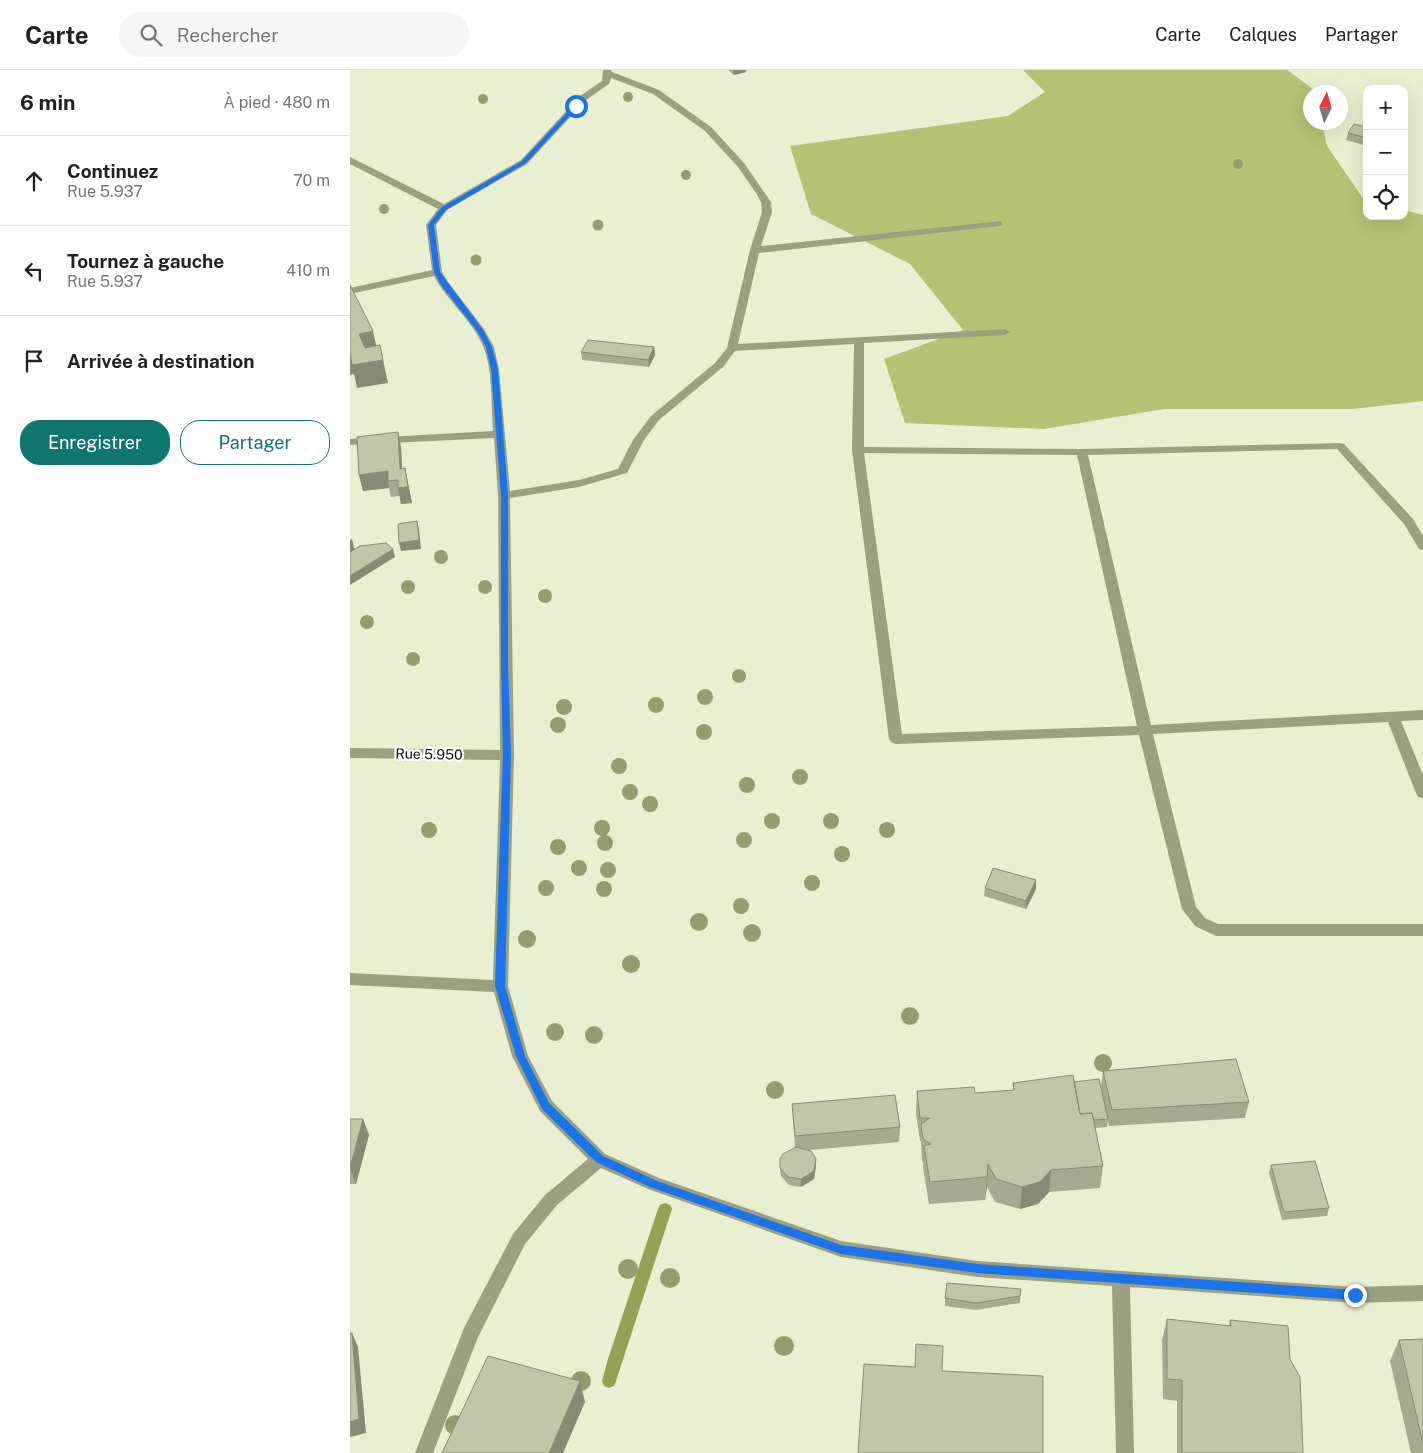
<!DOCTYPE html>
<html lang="fr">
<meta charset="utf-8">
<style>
body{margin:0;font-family:"Public Sans",sans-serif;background:#f6f6f6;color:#222}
.controls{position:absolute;right:15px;top:15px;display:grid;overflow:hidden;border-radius:10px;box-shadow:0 5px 20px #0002}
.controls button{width:45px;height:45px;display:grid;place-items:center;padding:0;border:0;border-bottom:1px solid #e0e0e0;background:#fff;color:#222;font:25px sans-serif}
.compass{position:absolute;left:953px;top:15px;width:45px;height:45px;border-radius:50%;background:#fff;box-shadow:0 5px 20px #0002;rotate:5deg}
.stop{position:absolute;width:15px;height:15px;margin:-11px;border:4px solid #1a73e8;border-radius:50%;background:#fff}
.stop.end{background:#1a73e8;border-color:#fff;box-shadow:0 1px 5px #0008}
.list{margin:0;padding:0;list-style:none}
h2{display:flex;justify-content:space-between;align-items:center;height:65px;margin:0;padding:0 20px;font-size:21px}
h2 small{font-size:16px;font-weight:400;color:#767676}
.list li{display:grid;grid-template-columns:32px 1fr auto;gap:15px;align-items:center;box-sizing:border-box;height:90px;padding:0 20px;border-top:1px solid #e0e0e0}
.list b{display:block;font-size:19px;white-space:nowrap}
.list p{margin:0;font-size:16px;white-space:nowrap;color:#767676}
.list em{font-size:16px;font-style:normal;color:#767676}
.actions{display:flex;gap:10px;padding:15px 20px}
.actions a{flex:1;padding:11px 0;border:1px solid #0f766e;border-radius:20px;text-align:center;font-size:18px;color:#0f766e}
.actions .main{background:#0f766e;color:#fff}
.icon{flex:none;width:28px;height:28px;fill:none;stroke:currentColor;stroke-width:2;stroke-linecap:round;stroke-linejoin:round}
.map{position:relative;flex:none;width:1073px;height:1383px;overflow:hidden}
header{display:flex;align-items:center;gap:30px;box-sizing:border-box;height:70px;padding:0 25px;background:#fff;border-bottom:1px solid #e0e0e0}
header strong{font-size:24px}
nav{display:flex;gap:28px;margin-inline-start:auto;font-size:18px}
.search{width:350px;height:45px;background:#f6f6f6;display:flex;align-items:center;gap:12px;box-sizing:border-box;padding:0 18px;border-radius:28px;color:#767676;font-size:19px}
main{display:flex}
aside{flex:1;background:#fff}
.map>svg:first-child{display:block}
</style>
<header>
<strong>Carte</strong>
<div class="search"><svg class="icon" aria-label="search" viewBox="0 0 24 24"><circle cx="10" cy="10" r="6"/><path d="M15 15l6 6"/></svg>Rechercher</div>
<nav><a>Carte</a><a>Calques</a><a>Partager</a></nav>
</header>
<main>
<aside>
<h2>6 min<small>À pied · 480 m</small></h2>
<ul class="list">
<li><svg class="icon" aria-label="ahead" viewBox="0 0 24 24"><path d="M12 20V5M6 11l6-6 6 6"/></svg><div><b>Continuez</b><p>Rue 5.937</p></div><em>70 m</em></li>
<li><svg class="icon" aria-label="left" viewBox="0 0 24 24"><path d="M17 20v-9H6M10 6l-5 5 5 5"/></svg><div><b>Tournez à gauche</b><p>Rue 5.937</p></div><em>410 m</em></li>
<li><svg class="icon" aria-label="arrive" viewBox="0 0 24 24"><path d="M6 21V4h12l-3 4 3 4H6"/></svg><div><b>Arrivée à destination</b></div></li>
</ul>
<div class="actions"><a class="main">Enregistrer</a><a>Partager</a></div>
</aside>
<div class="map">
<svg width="1073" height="1383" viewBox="0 0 1073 1383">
<rect width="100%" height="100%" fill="#e9efd1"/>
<path fill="#b6c274" d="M673,0H937L967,22H961V52L972,53L977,76L1014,130L1017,131V146H1054V140L1073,145V331L1003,339H814L694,359L555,353L534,289L613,260L560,194L461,144L440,76L658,46L695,22Z"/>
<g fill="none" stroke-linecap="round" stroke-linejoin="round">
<path fill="#96a154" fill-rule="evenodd" d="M315,1133L320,1135L322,1139L266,1311L264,1316L259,1318L254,1316L252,1311L258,1289L308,1139L310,1135Z"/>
<path fill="#9ba080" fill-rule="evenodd" d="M253,0H261L262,2L309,20L361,57L394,93L421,132L422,142L411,176L652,151V155L649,156L409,183L388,274L655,259L660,262L655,265L514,273V377L732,379L990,373L994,374L1063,449L1073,466V480L1069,479L1054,454L987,379L738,385L801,655L1073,640V650L1051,651L1073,705V728L1068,727L1066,723L1038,652L803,664L846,837L855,848L868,854H1073V866H866L845,856L832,839L789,665L546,674L541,672L539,669L502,380L504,274L385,281L373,297L309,350L294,370L277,403L229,417L160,428L164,685L158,916L178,986L202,1031L255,1084L309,1108L491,1171L627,1191L1005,1217L1073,1215V1231L1005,1233L780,1217L784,1383H766L762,1216L627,1207L491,1187L298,1119L251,1098L207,1135L175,1174L128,1267L83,1383H65L114,1258L163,1164L195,1125L238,1089L190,1041L162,986L144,922L0,915V903L143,910L150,690L0,688V678L150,680L148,425L144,368L0,375V369L143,361C141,336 143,299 133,276C122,250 97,231 84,206L0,224V218L82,200L76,155L88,139L0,94V87L94,134L171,90L230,26L252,11ZM261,8L303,24L355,61L388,97L406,123L411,132L412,142L400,180L377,278L365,293L301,346L283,370L268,399L229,410L160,421L149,299L144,277L134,259L98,212L92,202L86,155L97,140L177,94L236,30L259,14ZM514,383L727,385L787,656L552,664Z"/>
</g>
<g fill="#969c70">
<circle cx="278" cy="27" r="5"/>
<circle cx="133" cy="29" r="5"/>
<circle cx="888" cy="94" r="5"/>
<circle cx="336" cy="105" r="5"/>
<circle cx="34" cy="139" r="5"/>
<circle cx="248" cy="155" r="5.5"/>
<circle cx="126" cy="190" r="5.5"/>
<circle cx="91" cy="487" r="7"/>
<circle cx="58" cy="517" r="7"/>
<circle cx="135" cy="517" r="7"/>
<circle cx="195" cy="526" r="7"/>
<circle cx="17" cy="552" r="7"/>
<circle cx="63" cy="589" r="7"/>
<circle cx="389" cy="606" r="7"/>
<circle cx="355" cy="627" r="8"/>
<circle cx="306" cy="635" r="8"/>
<circle cx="214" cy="637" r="8"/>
<circle cx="208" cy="655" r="8"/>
<circle cx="354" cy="662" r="8"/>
<circle cx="269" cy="696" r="8"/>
<circle cx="450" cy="707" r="8"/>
<circle cx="397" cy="715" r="8"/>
<circle cx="280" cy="722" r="8"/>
<circle cx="300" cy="734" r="8"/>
<circle cx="422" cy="751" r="8"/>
<circle cx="481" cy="751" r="8"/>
<circle cx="252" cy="758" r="8"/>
<circle cx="79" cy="760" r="8"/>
<circle cx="537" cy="760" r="8"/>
<circle cx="394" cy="770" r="8"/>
<circle cx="255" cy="773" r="8"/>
<circle cx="208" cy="777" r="8"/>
<circle cx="492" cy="784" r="8"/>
<circle cx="229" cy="798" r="8"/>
<circle cx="258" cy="800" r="8"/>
<circle cx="462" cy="813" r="8"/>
<circle cx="196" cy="818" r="8"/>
<circle cx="254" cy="819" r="8"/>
<circle cx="391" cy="836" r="8"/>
<circle cx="349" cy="852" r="9"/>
<circle cx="402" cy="863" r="9"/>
<circle cx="177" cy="869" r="9"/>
<circle cx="281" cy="894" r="9"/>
<circle cx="560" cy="946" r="9"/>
<circle cx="205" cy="962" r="9"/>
<circle cx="244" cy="965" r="9"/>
<circle cx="753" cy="993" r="9"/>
<circle cx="425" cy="1020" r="9"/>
<circle cx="278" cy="1199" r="10"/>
<circle cx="320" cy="1208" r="10"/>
<circle cx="434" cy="1276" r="10"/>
<circle cx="231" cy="1311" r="10"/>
<circle cx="105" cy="1355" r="10"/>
</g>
<path fill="#a6aa91" d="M378,0H396V2L384,5Z
M1017,57V76L996,70L998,63Z
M304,277L305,285L299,297L232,290L231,282Z
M48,362L51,378L52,399L55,398L62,433L51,434L50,426L41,427L39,418L13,421L9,405Z
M686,810V819L676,839L634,826L635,818Z
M753,1001L899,1032L895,1048L759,1056L751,1017Z
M724,1012L758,1049L757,1057L745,1058L753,1096L750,1118L699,1122L688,1134L670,1139L645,1132L637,1117L635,1130L579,1134L573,1098V1092L572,1091L571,1071H570L566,1044L567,1021L625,1023L663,1020V1013Z
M442,1034L550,1057L549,1072L460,1080L466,1089V1096L464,1109L451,1117L439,1115L431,1106L430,1098L445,1077Z
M0,1049H13L19,1065L6,1114H0Z
M921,1095L979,1138L977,1146L932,1150L919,1103Z
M671,1219L670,1233L626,1240L595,1236V1228Z
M817,1249L879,1256L880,1250L940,1289L953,1383H827V1331L813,1329L812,1270Z
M1073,1269V1383H1061L1040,1291L1049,1270Z"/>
<path fill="#878b76" d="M383,0H396V2L384,5Z
M23,261L28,284L14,287L9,264Z
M30,275L38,313L7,318L4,304L0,305V282Z
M304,277L305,285L299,297L298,290Z
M48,362L51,378L53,415L50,399Z
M55,398L62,433L51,434L48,418Z
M38,401V411L39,418L13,421L9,405Z
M67,451L69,459L71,479L51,481L49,473Z
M2,469L6,485L0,488V470Z
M43,479L45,487L0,515V506Z
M686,810V819L676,839V831Z
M13,1049L19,1065L6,1114L0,1098Z
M466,1089V1096L464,1109L451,1117V1109Z
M638,1094L637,1117L635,1130L637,1107Z
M701,1100L699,1122L688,1134L670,1139L672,1117Z
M2,1263L8,1277L16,1363L0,1367Z
M230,1311L235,1332L213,1383H199Z"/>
<path fill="#c1c6a9" stroke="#878b76" d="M1004,54L1017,57V68L998,63Z
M0,215L23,261L9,264L15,278L30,275L33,290L2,295L0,282Z
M238,270L304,277L298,290L231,282Z
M48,362L50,399L55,398L58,417L48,418V410L38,411V401L9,405L7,367Z
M67,451L69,470L49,473L48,454Z
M36,473L43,479L0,506V482L10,476Z
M643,798L686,810L676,831L635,818Z
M886,989L899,1032L762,1040L753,1001Z
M723,1005L730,1044L742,1043L753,1096L701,1100L690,1112L672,1117L646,1109L638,1094L637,1107L580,1112L574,1076L581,1074L573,1069L571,1054L580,1048H570L567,1021L624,1017L625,1023L664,1020L663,1013Z
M749,1009L758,1049L744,1050L742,1043L730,1044L724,1012Z
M545,1025L550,1057L445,1066L442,1034Z
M0,1049H13L0,1098Z
M446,1077L461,1081L466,1089L464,1101L451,1109L438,1107L430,1098V1089L433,1084Z
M965,1091L979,1138L934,1142L921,1095Z
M597,1213L671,1219L670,1226L626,1233L595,1228Z
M817,1249L881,1256L880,1250L938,1256L940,1289L950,1307L953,1383H832V1310L817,1309Z
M0,1263H2L9,1349L0,1352Z
M1073,1269V1374L1049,1270Z
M566,1274L593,1276L592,1301L693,1306V1383H508L514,1294L565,1297Z
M138,1286L230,1311L199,1383H92Z"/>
<path fill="#1a73e8" d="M224,35L229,36L176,93L96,140L84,155L90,202L133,260L142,277L148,299L158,425V593L161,685L155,916L175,986L199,1033L253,1086L307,1111L491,1175L627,1194L1005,1220L1009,1222L1010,1225L1009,1228L1005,1230L627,1203L491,1184L300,1117L246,1092L192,1039L166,986L145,916L153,685L151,593V425L141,299L136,277L127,261L91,215L84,202L78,155L92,137L172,91Z"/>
<g text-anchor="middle" stroke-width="4.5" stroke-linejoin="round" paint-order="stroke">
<g font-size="14" fill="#0c0e05" stroke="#fff">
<text transform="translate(79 684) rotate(1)" y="5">Rue 5.950</text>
</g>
</g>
</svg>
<div class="controls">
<button>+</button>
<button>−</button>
<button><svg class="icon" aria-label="locate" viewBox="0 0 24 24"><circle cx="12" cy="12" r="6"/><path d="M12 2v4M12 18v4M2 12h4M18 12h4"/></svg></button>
</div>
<svg class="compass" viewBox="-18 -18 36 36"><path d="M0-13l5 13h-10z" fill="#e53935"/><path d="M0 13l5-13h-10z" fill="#767676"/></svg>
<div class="stop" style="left:226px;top:36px"></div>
<div class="stop end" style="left:1005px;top:1225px"></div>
</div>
</main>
